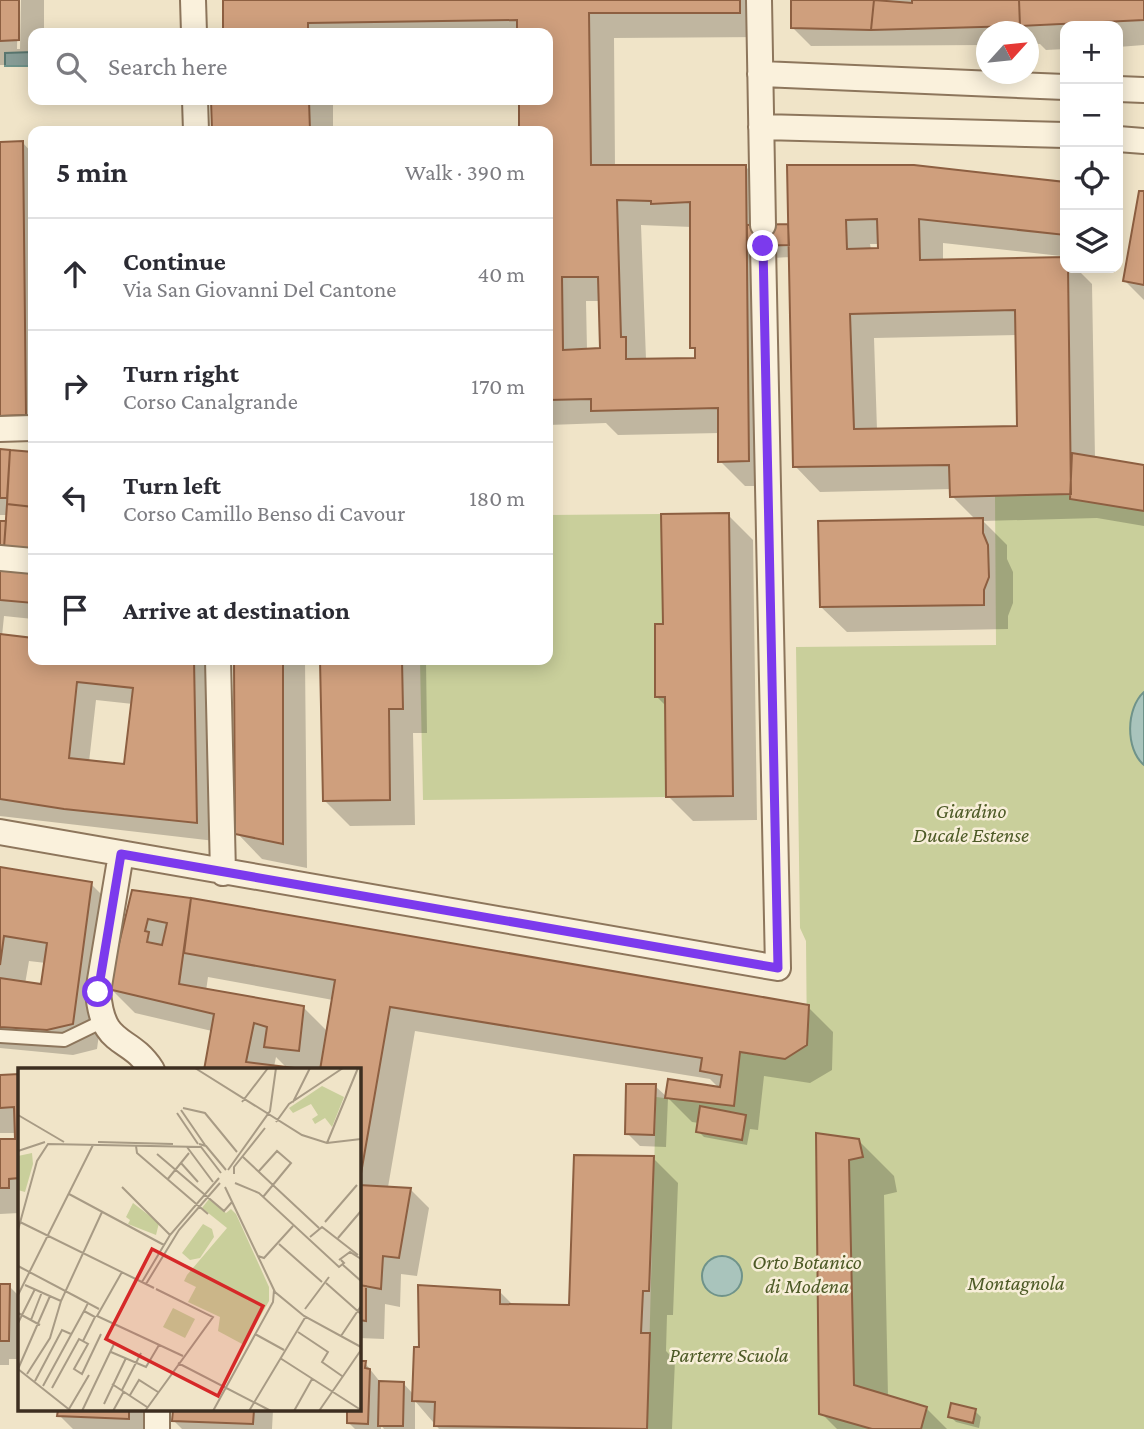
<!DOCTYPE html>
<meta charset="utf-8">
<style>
body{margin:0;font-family:"Crimson Pro",serif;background:#f7f7f7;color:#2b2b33}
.controls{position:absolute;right:21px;top:21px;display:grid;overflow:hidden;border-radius:14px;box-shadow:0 4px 18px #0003}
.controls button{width:63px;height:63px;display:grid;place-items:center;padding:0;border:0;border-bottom:2px solid #e1e1e2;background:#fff;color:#2b2b33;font:35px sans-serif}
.compass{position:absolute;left:976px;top:21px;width:63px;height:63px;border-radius:50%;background:#fff;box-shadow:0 4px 18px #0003;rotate:63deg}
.stop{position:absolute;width:21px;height:21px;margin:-16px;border:5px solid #7c3aed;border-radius:50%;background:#fff}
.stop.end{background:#7c3aed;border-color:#fff;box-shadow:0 2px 7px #0008}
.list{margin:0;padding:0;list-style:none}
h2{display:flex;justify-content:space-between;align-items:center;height:91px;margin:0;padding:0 28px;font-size:30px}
h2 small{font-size:23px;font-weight:400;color:#7c7c81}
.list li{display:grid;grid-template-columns:46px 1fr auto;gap:21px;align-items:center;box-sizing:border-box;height:112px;padding:0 28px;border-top:2px solid #e1e1e2}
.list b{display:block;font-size:26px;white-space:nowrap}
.list p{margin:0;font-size:23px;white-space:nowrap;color:#7c7c81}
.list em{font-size:23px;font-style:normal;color:#7c7c81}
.icon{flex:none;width:38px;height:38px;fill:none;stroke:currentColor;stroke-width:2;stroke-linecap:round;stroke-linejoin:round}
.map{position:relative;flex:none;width:1144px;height:1429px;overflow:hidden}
.search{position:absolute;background:#fff;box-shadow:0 4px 18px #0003;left:28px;top:28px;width:525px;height:77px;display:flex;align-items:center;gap:18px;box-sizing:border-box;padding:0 24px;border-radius:14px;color:#7c7c81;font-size:26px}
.panel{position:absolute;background:#fff;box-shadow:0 4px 18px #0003;left:28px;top:126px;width:525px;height:539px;border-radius:14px}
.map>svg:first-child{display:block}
</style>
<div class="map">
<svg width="1144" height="1429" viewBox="0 0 1144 1429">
<rect width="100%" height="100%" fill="#f0e4c8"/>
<path fill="#c9cf9b" d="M1071,494L1144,511V1429H647L656,1097L734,1106L740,1052L785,1059L807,1044L806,941L800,928L796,647L996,645L995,496Z
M661,514L663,624H655V697H665L666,797L423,800L420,660H548V515Z"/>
<path fill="#a9c4bc" stroke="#6f938a" stroke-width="2" d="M33,52V66H5V53Z
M1144,692V765C1125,749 1126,708 1144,692Z
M702 1276a20 20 0 1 1 40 0a20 20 0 1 1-40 0Z"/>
<path fill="#0003" fill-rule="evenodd" d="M0,0H18L17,49H20L21,0H44V33H33V65H0Z
M225,0H764V37L614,38L615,167H746L771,192V226L790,229L914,166L1065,184V268H1076L1092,284L1095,459L1144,467V526L1097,518L983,521L1007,545V559L1013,572V603L1008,616V629L847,632L821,607L976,520L952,496V489L820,492L795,466L791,257L771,258L773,486H745L720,461V433L618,435L606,423L548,425V131H521L520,100H548V33H225ZM641,225L692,227V347L697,351V359H646ZM943,243L1061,256V259L943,261ZM870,244H880V249L871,250ZM586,301H601L602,350H587ZM1017,335L1019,427L877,430L874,338Z
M792,0H1144V45L1118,47V26H1065V49L1046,50L1040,44H1028V32H986V45L811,46L792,27Z
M213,100H333V131H213Z
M23,143L33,154V440H0V144Z
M1144,193V300L1125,281Z
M0,450L33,454V619L4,616L2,636L33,639V660H212L215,841L0,816V523L7,525L8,515H0ZM96,700L133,704L126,766L89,762Z
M728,515L753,540L757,820L693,821L668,796L666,706L657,697L665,626Z
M236,660H305L307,868L262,859L237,833Z
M322,660H426L427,733H413L415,825L350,826L325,801Z
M0,869L91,884L116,909L97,1049L73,1055L0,1048ZM29,961L46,963L42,986L25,984Z
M133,892L808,1007L833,1032L832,1070L810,1083L764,1076L758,1130L750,1129L747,1145L704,1137L698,1131L699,1123L692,1122L668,1098L666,1147L640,1146L627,1133L655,1086L667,1097L720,1089L710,1079L415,1031L388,1187L410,1189L429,1208L417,1276L401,1274L400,1307L385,1304L384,1339L359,1338V1070H205L212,1031L135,1013L110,988ZM208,977L333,1000L328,1032L304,1008L206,991ZM276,1057L288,1069L274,1067Z
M19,1076V1213L0,1214V1141L17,1140V1133H0V1077Z
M817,1135L858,1140L894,1176L897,1192L884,1195L888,1397L926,1408L947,1429H837L821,1413Z
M653,1158L678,1183L673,1315H667L666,1351L675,1360L672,1429H439L415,1401V1429H384L381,1425V1429H355L349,1423V1410H359V1363H365L381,1383H403L414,1395L500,1292L514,1306L571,1307Z
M0,1286H9L19,1296V1359H9V1365H0Z
M59,1410H148L147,1429H73L59,1415Z
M174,1410H273L272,1429H182L174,1421Z
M975,1411L981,1417L979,1428L956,1422L950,1416Z"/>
<path fill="#cf9f7d" stroke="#8d5f41" stroke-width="2" fill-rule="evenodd" d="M0,0H19V40L0,41Z
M223,0H740V13H589L591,165H746L749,461L718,462V408L591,411V399L548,400V131H519V100H548V33H517V20L308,23V33H223ZM617,200L651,201V204L690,202V348H695V358L626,359V337H621ZM562,277H598L600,348L563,350Z
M791,0H874L871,30L791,28Z
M874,0L912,3V0H1019L1020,26L871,30Z
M1019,0H1144V20L1020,26Z
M211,100H309L310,131H212Z
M23,141L26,415L0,416V142Z
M787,165H914L1065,182V235L919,219L920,260L1065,257V268H1068L1071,494L950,497L949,465L793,467ZM877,219L878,248L847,249L846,220ZM1015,310L1017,426L854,429L850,314Z
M1139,191H1144V285L1123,281Z
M788,224L789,245L747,246V225Z
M0,449L10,450L7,498H0Z
M10,450L33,452V507L7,504Z
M1072,453L1144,465V511L1070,499Z
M7,504L33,507V550L4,548Z
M729,513L733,796L666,797L665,697H655V624H663L661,514Z
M983,518V533L988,545L989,577L984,590V605L820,607L818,521Z
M0,521H6L4,548L0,547Z
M0,566L33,568V603L0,600Z
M0,634L33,638V660H194L197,823L64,809L0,799ZM77,682L133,688L124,764L69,758Z
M234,660H283V844L235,834Z
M320,660H402L403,709H389L390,800L323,801Z
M0,867L92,882L73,1024L47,1030L0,1027V978L41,984L47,943L4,936L0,965Z
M132,890L191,898L179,984L304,1006L299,1051L264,1047L267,1027L254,1023L246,1062L311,1070H204L214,1014L108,989ZM148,919L167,923L162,945L147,942L149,932L145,931Z
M191,898L809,1005L807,1045L785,1059L740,1052L734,1106L665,1098L668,1079L720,1087L722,1075L700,1071L702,1058L390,1007L359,1185V1070H320L335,980L184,953Z
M19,1074V1178L9,1179V1188H0V1139H15L14,1107L0,1108V1075Z
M626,1084H656L654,1135L625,1134Z
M700,1106L746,1115L742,1140L696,1132Z
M816,1133L859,1139L863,1157L849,1160L854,1385L927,1407L921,1429H872L819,1414Z
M574,1155L654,1156L649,1291H643L641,1333H650L647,1429L434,1426L435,1402L412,1401L414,1347H419L418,1285L500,1290V1304L569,1305Z
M359,1185L411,1188L399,1258L383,1256L381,1289L359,1285Z
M0,1284H10L9,1341H0Z
M359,1285L366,1286V1321L359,1320Z
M359,1361H366L365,1368L370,1369L368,1424L347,1423V1410H359Z
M379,1381L404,1382L403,1426H378Z
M951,1403L976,1409L973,1423L948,1417Z
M58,1410H129V1419L57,1416Z
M173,1410H254L253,1424L172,1421Z"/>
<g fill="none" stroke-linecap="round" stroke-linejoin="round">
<g stroke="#8d765c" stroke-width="16">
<path id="lane" d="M0,1036L64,1040L103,1021"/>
</g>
<g stroke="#8d765c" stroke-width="28">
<path id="street" d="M193,0L194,33
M759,0L763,225
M760,74L1065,87
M1118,89L1144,90
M195,100L196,131
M761,127L1065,135
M1118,139L1144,141
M0,429L32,428
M0,558L33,561
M218,660L223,873
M0,832L778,968L763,245
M121,854L98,992C103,1050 128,1033 152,1070
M157,1429V1410"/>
</g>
<use href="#lane" stroke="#faf1dc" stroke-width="12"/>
<use href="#street" stroke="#faf1dc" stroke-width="24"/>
</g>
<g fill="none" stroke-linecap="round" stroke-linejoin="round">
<path stroke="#7c3aed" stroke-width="9" d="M98,992L121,854L778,968L763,246"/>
</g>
<g text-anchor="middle" stroke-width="5" stroke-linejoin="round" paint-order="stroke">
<g font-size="21" font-style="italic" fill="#4d5a26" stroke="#f7eed8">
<text x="971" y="818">Giardino<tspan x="971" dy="24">Ducale Estense</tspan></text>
<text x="807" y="1269">Orto Botanico<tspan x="807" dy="24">di Modena</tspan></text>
<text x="1016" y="1290">Montagnola</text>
<text x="729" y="1362">Parterre Scuola</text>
</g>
</g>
<g transform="translate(18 1068)">
<rect width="343" height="343" fill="#f0e4c8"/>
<path d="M304,18L326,29L314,59L307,50L297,56L294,51L300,47L293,36L275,45L271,40ZM14,85L15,96L7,124L0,122V88ZM191,131L208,145L213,141L218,146L251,219V233L226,277L200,263L202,249L170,234L178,219L166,213L169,207L209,160L184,140ZM115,135L141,155L138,167L110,156L112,152L108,149ZM185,156L194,161L196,169L182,190L172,192L164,185ZM155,240L177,251L167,270L145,259Z" fill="#c9cf9b"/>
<path fill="none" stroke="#a89b85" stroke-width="2" d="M177,0L284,67L309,75L343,71M224,34L250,0M275,34L292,0M165,40L187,45L219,84M163,42L187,77M159,45L180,76M0,47L46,74M258,54L271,36L325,0M80,74L155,76M309,75L340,0M181,76L188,78L208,102M118,78L119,85L190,146M169,79L195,114M0,83L27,74M139,86L206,143L214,134M225,89L301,160M163,95L180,114M210,102L252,43L258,0M241,103L259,83L273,95L245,129M216,106V99L247,60M149,112L171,85M217,115L241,125L321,199L326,195L323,192M104,119L152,167M207,119L257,224L286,248L343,279M51,126L146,177M2,154L136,220M307,154L339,117M0,162L19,93L30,76L183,79L203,105M292,169L304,159L340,187M320,170L343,143M261,176L304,214M240,188L246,190L275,158M321,192L332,184L343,191M325,197L343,213M0,198L70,235M104,204L79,248L165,288M124,214L152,167L201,110M308,215L343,246M128,216L161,162L202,115M7,217L43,233M0,227L75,77M287,241L311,209M0,245L22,257M13,252L24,224M0,255L17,221M280,264L310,284L304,294L324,308M237,266L266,282M323,268L343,238M65,273L77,249L66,243L70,235L81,241M93,284L128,299L141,277M262,290L343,342M160,295L253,343M0,301L32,228M0,301L53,343M9,306L32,270L43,233L84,144M17,313L44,262L53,266M94,316L129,339M25,318L66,243M34,320L61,271L70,276L56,301L64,306L83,266M104,322L123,285M112,327L121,312L140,324M86,336L108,290M51,341L71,307M64,343L96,276M95,343L106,323M127,343L195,249L138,221M195,343L255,234L256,222M231,343L288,248M276,343L294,311M301,343L343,282"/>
<path fill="#d62828" fill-opacity="0.15" stroke="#d62828" stroke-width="3.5" d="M134,181L245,238L200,328L88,271Z"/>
<rect width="343" height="343" fill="none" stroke="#3d2e20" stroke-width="3.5"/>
</g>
</svg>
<div class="controls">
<button>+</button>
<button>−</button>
<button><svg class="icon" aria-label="locate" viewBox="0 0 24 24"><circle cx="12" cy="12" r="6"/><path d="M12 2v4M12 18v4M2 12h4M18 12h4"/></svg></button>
<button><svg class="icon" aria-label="layers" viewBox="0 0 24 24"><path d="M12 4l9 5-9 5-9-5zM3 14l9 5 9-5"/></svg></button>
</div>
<svg class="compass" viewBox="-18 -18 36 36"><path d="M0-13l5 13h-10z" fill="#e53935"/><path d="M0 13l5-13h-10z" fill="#7c7c81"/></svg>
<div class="stop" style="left:98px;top:992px"></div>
<div class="stop end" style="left:763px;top:246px"></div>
<div class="search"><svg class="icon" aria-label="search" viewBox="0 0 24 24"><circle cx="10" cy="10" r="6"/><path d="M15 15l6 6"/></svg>Search here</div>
<section class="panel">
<h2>5 min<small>Walk · 390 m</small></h2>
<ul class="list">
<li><svg class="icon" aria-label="ahead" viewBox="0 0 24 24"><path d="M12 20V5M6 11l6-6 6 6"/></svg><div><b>Continue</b><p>Via San Giovanni Del Cantone</p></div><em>40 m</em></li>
<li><svg class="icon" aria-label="right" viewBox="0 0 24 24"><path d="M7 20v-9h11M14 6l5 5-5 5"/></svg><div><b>Turn right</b><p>Corso Canalgrande</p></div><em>170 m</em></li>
<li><svg class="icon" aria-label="left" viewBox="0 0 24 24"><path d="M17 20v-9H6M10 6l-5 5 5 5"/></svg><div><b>Turn left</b><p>Corso Camillo Benso di Cavour</p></div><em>180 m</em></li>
<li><svg class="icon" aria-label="arrive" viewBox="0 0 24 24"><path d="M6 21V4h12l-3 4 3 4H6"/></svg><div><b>Arrive at destination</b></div></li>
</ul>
</section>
</div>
